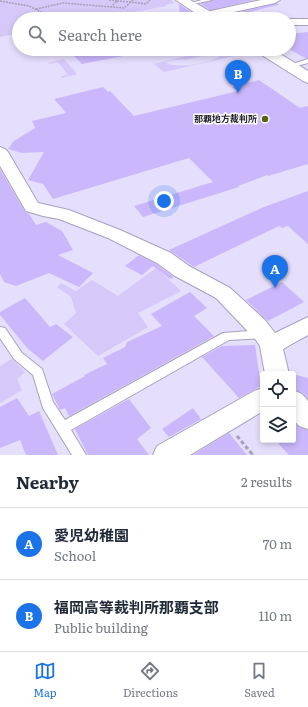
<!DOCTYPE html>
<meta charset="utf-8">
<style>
body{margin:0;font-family:Literata,"Noto Sans JP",serif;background:#f6f6f7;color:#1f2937}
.controls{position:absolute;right:12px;bottom:12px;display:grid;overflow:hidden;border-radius:4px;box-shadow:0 2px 6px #0003}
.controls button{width:36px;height:36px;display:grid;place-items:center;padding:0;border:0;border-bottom:1px solid #e0e1e3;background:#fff;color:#1f2937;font:20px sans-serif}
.you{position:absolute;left:164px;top:201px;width:14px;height:14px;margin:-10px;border:3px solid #fff;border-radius:50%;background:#1a73e8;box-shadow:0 0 0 6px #1a73e833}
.badge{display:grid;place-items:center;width:26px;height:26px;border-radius:50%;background:#1a73e8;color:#fff;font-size:13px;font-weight:700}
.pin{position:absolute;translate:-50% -33px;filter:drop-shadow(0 1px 2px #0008)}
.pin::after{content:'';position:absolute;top:21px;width:14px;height:12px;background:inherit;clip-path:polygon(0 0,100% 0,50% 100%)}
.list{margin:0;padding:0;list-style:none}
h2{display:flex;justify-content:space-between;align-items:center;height:52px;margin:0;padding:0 16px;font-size:17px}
h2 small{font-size:13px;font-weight:400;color:#747a83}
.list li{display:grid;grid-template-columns:26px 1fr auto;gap:12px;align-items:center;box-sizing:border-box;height:72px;padding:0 16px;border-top:1px solid #e0e1e3}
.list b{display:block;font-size:15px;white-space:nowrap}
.list p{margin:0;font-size:13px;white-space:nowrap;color:#747a83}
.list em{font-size:13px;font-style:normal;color:#747a83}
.icon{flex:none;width:22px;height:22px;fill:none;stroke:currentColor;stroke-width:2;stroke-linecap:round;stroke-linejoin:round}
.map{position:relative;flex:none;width:308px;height:455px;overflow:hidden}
.search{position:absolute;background:#fff;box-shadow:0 2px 6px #0003;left:12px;right:12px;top:12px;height:44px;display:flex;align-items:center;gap:10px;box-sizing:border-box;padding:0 14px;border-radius:22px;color:#747a83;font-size:15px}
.sheet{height:196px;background:#fff}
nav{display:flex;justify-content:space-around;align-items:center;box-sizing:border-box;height:56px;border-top:1px solid #e0e1e3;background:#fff;font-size:11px;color:#747a83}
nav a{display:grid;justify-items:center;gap:2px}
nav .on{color:#1a73e8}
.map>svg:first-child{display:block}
</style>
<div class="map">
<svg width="308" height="455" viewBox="0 0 308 455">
<rect width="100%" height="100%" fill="#e6defd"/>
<path fill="#d6c8f9" d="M0,0H171L175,3L165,5L167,6L96,19H19V33L0,37Z
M220,49H224L234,56L164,72L154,64L202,52L208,53L206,55L185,60H175L165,62C176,70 212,63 222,55Z
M64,59L77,74L62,78L61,76L68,75L58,62L49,64L48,63Z
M156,268L181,291L138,313L148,327L98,356L64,324L76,313L71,297L57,287L61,283L76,291L92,280L118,296Z
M12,359L25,372L17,379L22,390L0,403V366Z"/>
<path fill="#cbb7fb" d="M213,0H254L210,10L200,4Z
M278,3V5L237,15L245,19H220V17Z
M179,4L201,19H186L180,15Z
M308,32V58H305L289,49V34Z
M67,49H127L128,55L82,64Z
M259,80L300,108L308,106V164L268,176L267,175L238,186L239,187L143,217L134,206L213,182L189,158L53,199L43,184L28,180L44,152L22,153L8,149L14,141L35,128L32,121L66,113L54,99L103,87L108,92L110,91L134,116L238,91L232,87Z
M0,169L25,212L29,214L36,225L46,222L62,231L73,250L58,255L93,273L79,287L49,273L16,286L4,282L0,274Z
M308,191V244L288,226L282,228L279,226L194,267L169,250L264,207Z
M139,255L156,264L174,277L170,279L153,266L142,275L125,266Z
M282,282L304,302L268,321L246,300Z
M190,292L207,308L194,316L214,336L69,416L65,408L60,410L52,394L85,376L84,375L107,364L103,358L125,347L127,342L162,326L151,314Z
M25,298L50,327L56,324L73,337L43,361L28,349L0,315V312Z
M255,345L261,386L239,398L202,357L222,346Z
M293,374L308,378V399L303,393L293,389Z
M17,398L29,416L39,411L58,455H26L20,440L0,448V407Z
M129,399L151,428L137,439L149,455H88L75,429Z
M193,408L201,419L169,437L162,429Z
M293,421L299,427L308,430V455H289L275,440H293Z
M229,433L247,455H193Z"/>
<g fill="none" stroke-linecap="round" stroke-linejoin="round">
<g stroke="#a8a0bd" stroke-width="2">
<path id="lane" d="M202,0H212L189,5L187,4Z
M308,59V63L289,68L286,66Z
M0,327L5,328L22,353L42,369L53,402L65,420L223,333L263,330L267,331L268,334L267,337L263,338L229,340L71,430L86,455H72L43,408L33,375L14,359L0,338Z"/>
</g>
<g stroke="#a8a0bd" stroke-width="2">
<path id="street" d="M261,0H280L275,3L206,18L201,15L206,12Z
M288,19H308V25H289Z
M0,147L5,149L8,152L38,203L69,210L120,230L171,253L189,266L230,288L265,320L275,333L308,317V335L283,349L289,374H265L260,346L256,340L216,298L175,276L157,263L108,238L59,219L43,216L26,211L0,166Z
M263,388V411L190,455H153L157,446L254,391Z
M293,390L302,394L308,401V429L299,426L293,419Z"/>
</g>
<g stroke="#a8a0bd" stroke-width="2">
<path id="secondary" d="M176,0H190L218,16L219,19H204Z
M255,49H272L308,71V83L303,81L257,52Z"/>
</g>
<path stroke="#a7a0b9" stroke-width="1.5" stroke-dasharray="2 1" stroke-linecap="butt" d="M109,0L117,1L111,7
M0,1L29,6L47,15
M117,1L131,2L133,0
M36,9L63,3L124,8L131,2L146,4L150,0"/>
<path stroke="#a7a0b9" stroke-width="3" stroke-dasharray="4 2.5" stroke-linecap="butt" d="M237,436L252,454L251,455"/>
<use href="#lane" fill="#fff" fill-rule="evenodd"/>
<use href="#street" fill="#fff" fill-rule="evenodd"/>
<use href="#secondary" fill="#fff" fill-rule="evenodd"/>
</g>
<circle fill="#576305" stroke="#fff" stroke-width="1.5" cx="265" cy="119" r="4"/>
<g text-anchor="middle" stroke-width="3" stroke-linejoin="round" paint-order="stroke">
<g font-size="9" font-weight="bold" fill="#211e29" stroke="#fff" text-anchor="end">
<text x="257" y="122">那覇地方裁判所</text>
</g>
</g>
</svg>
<div class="controls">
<button><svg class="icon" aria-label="locate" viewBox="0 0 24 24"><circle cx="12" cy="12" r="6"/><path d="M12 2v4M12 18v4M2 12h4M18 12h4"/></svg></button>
<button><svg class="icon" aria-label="layers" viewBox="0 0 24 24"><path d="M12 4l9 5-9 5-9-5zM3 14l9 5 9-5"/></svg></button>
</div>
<div class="you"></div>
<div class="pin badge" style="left:275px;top:288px">A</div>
<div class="pin badge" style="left:238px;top:93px">B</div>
<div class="search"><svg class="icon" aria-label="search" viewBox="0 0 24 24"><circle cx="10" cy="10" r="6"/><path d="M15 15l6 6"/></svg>Search here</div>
</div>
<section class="sheet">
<h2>Nearby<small>2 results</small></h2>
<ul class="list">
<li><span class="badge">A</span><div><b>愛児幼稚園</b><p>School</p></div><em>70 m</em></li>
<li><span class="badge">B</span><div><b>福岡高等裁判所那覇支部</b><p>Public building</p></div><em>110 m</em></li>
</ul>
</section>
<nav>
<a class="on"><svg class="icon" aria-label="map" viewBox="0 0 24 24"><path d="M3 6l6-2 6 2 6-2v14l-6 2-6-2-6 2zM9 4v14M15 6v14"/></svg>Map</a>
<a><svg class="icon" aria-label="directions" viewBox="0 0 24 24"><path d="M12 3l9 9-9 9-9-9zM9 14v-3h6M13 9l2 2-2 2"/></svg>Directions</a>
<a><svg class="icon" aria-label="saved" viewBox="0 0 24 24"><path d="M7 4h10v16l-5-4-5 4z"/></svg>Saved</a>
</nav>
